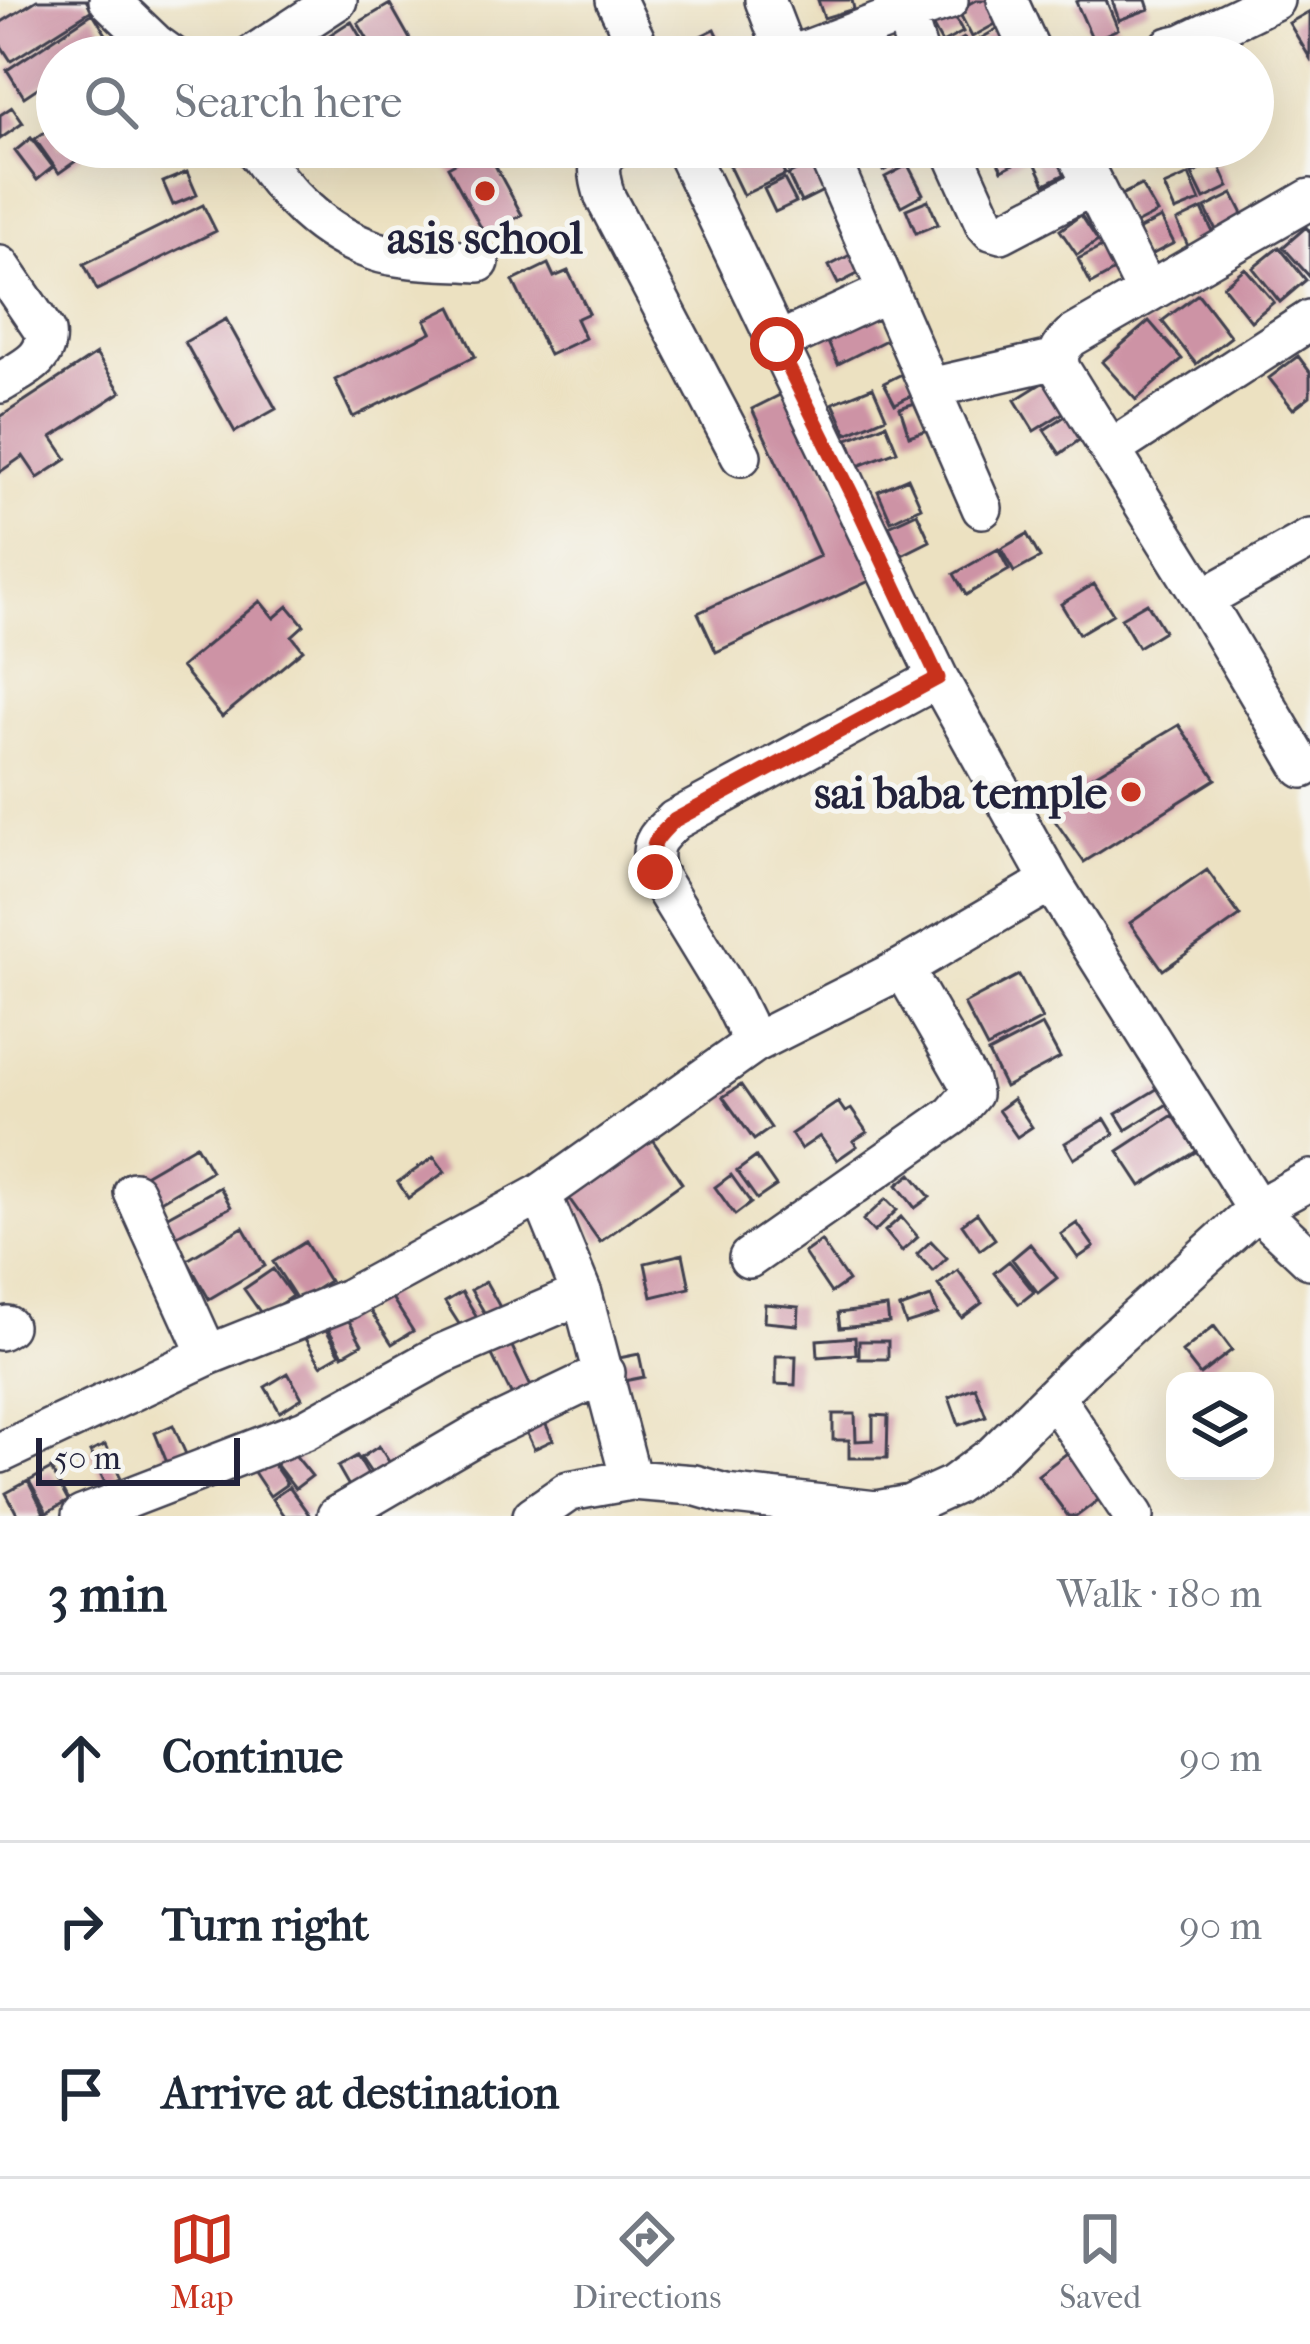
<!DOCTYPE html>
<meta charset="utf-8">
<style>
body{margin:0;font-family:"IM FELL French Canon",serif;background:#f2f2f3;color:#1f2937}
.controls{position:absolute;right:36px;bottom:36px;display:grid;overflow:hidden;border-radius:24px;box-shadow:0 12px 48px #0002}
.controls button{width:108px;height:108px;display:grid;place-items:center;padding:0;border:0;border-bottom:3px solid #e0e1e3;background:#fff;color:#1f2937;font:60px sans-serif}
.scale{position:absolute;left:36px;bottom:30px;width:204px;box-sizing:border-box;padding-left:12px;border:6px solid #22223b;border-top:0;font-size:33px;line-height:42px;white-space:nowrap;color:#22223b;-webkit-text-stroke:9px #f6f6f2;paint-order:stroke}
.stop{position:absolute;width:36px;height:36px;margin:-27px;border:9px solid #c8321e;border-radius:50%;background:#fff}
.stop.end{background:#c8321e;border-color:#fff;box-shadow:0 3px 12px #0008}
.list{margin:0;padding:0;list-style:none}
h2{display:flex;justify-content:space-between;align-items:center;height:156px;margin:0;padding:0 48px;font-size:51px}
h2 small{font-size:39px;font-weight:400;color:#747a83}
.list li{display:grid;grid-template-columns:78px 1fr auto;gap:36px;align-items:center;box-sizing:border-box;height:168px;padding:0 48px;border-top:3px solid #e0e1e3}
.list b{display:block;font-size:45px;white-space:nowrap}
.list em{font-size:39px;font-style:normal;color:#747a83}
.icon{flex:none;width:66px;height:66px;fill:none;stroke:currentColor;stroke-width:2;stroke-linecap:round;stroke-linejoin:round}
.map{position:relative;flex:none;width:1310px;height:1516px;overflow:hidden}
.search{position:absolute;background:#fff;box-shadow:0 12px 48px #0002;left:36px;right:36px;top:36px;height:132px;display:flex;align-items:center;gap:30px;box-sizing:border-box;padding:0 42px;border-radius:66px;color:#747a83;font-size:45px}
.sheet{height:660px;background:#fff}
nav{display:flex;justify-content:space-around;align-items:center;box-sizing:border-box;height:168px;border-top:3px solid #e0e1e3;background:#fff;font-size:33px;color:#747a83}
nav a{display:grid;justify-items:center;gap:6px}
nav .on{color:#c8321e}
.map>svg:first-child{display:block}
</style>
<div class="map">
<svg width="1310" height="1516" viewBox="0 0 1310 1516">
<rect width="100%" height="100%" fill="#f6f6f2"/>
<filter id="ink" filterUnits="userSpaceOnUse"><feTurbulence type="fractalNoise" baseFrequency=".00833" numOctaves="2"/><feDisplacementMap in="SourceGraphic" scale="24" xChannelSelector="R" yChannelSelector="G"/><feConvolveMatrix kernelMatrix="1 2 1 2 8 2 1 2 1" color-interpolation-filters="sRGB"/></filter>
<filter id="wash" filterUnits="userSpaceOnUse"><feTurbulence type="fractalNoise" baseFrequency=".004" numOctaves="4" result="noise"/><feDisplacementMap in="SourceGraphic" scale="48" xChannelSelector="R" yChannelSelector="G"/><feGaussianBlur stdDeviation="2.7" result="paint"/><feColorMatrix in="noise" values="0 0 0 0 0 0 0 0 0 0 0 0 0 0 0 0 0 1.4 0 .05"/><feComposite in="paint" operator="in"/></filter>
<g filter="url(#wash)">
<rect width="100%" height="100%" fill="#ece1c1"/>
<g id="blocks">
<path fill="#cd93a5" d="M37,0H86L92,10L11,61L0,44V23Z
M818,0H852L854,9L824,18Z
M976,0H1001L1010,16L972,37L958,10Z
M1080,0H1106L1118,29L1093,40L1076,2Z
M1112,0H1146L1149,9L1119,20Z
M390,4L411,41L384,57H378L358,23Z
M1310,11V58L1289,23Z
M952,12L963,32L942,43L931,23Z
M93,13L110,41L85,57H57V75L24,97L7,70Z
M1012,20L1026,45L1007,57H991L980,39Z
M351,21L372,57H341L328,36Z
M715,29L728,57H678L674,49Z
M964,38L975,57H940L938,54Z
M12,107L23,123L0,139V115Z
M57,123V147H76L83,156L59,173L35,139Z
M31,138L53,167L37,180L15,151Z
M485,147L522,215L485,235L448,167Z
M767,147H772L785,175L743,195L729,166Z
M776,147H806L812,160L788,171Z
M872,147H908L912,156L883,171Z
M990,147H1025L1029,156L1002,170Z
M1045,147H1071L1081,166L1045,184L1031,154Z
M816,161L829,188L801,202L788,175Z
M1218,162L1229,187L1204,199L1192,174Z
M908,165L923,194L901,206L885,177Z
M187,172L197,195L173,205L163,182Z
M1189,175L1200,201L1175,211L1164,186Z
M784,179L796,202L775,212L764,189Z
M1141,185L1157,213L1132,226L1117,197Z
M1233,194L1249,226L1221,240L1205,208Z
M928,200L938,224L916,233L906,209Z
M203,205L216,231L97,290L84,264Z
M1202,209L1217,241L1191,253L1177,221Z
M1081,215L1098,241L1077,255L1060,230Z
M1161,218L1174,243L1145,258L1132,233Z
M1306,227L1310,232V277L1283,247Z
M1106,245L1118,269L1091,284L1078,259Z
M1279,247L1306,280L1280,302L1253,268Z
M856,252L865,270L838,284L829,266Z
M548,264L554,277L568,271L589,313L576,319L585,338L549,355L513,281Z
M1245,268L1274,302L1251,321L1223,286Z
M1198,294L1231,337L1196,364L1162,321Z
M451,307L475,356L353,417L335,380L431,332L425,320Z
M876,311L890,338L838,364L825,336Z
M226,319L276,409L235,432L185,342Z
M1149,321L1182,359L1136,400L1102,362Z
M96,354L121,392L52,437L67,459L38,478L23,456L0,472V417Z
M1298,356L1310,372V396L1293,409L1269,378Z
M908,371L918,392L895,404L884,383Z
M1055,375L1074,406L1034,431L1015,400Z
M873,387L886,417L847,434L833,403Z
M788,391L880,576L716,652L698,613L820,556L752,409Z
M918,402L927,430L909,436L900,408Z
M1070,413L1086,435L1060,454L1044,430Z
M886,424L897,451L858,466L848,439Z
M908,478L921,507L891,521L878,491Z
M917,513L930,541L902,555L889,526Z
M1027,534L1040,558L1014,572L1001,549Z
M998,549L1009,570L966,595L954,574Z
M1094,584L1113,614L1079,634L1061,604Z
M260,601L274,618L288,606L304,625L292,636L303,650L222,717L181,667Z
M1147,603L1164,631L1138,647L1121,618Z
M1179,725L1216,779L1084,862L1044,805Z
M1207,870L1240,916L1163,970L1130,923Z
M1019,975L1042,1019L987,1048L964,1004Z
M1042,1025L1060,1058L1005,1087L988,1053Z
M741,1085L771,1128L754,1140L723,1097Z
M1160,1087L1169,1103L1126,1130L1116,1114Z
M1013,1099L1032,1127L1017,1137L998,1110Z
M838,1102L845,1112L851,1109L867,1132L853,1141L857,1146L837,1160L820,1136L801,1149L791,1134Z
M1173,1115L1197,1151L1141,1186L1118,1151Z
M1105,1119L1114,1134L1074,1159L1065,1143Z
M649,1135L682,1183L600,1242L566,1194Z
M196,1145L211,1171L157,1203L141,1177Z
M434,1157L445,1172L408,1198L398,1182Z
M756,1157L776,1186L757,1199L737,1171Z
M911,1174L930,1197L915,1208L897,1185Z
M731,1175L751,1203L735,1215L715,1187Z
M220,1187L231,1207L175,1237L164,1218Z
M886,1199L897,1210L874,1232L863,1220Z
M977,1213L995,1239L980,1250L962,1224Z
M901,1217L918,1237L902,1251L885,1231Z
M1077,1223L1094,1247L1078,1258L1061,1234Z
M243,1227L265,1266L209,1299L187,1260Z
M821,1241L848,1281L831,1293L804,1253Z
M931,1241L947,1258L933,1271L917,1254Z
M305,1242L329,1281L298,1301L273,1262Z
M1030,1244L1057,1278L1038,1293L1012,1259Z
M683,1254L690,1288L652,1297L645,1263Z
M1009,1261L1034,1292L1019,1304L994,1273Z
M273,1269L292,1296L263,1316L244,1289Z
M958,1270L982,1303L962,1318L938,1285Z
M486,1282L501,1309L487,1317L471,1290Z
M387,1290L413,1331L392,1344L366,1304Z
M462,1292L477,1317L461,1327L445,1302Z
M931,1297L938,1314L906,1324L900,1308Z
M765,1304L799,1307L798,1325L764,1322Z
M887,1307L889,1323L840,1328L838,1313Z
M345,1314L362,1344L343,1355L326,1325Z
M324,1326L340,1354L321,1365L304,1337Z
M1214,1326L1232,1350L1200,1375L1182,1352Z
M855,1337L856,1354L818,1357L817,1340Z
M508,1338L532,1389L513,1398L488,1347Z
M859,1341H888V1359H859Z
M639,1354L644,1377L619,1382L614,1359Z
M776,1356H796L795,1385L776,1384Z
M288,1373L302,1398L280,1412L265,1387Z
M975,1387L986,1416L959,1425L949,1397Z
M541,1414L553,1440L534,1449L522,1423Z
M833,1414H855L856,1441L873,1440V1415L888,1416L887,1458H849V1440H833Z
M173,1425L189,1461L170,1470L155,1433Z
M105,1445L124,1484L109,1491L90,1452Z
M379,1446L397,1474L380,1486L361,1458Z
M1075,1447L1109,1492L1077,1516H1068L1038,1475Z
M291,1450L312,1476L295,1489L275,1463Z
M357,1456L373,1483L354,1495L338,1467Z
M271,1461L287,1484L270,1496L254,1472Z
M51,1469L68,1501L47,1513L29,1481Z
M28,1481L44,1513L38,1516H18L6,1493Z
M289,1487L310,1516H284L272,1499Z"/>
</g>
</g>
<g filter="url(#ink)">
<use href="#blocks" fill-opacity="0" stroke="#403f4f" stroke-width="3"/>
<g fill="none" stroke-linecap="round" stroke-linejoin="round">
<g stroke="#403f4f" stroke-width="44">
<path id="minor" d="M109,0L155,44L173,57
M616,0L643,57
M765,0L787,57
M1007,0L1033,57
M905,13L919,57
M1170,47L1183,44L1274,0
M250,57L337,0
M789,57L905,13L948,0
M254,147C284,194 321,233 375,251C399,260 452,260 479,262
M616,147C593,158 599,176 605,197L741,456
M684,147L938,678L1051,881L1257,1209L1310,1259
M825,147L982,508
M951,147L985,223L991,230L1001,233L1091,186
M1074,147L1147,292
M0,266L45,332C49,360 20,370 0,383
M777,343L887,292
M930,388L1057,359
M1110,450L1310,320
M1203,599L1310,539
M1303,768L1203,599L1060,369C1056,353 1061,347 1071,337L1310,199
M754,1043L733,1000L655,872C649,844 655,839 675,820L938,678
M134,1192L208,1355
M541,1194L582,1294L631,1480
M749,1258L953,1115L971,1094L968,1081L903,968
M0,1330L7,1326
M1054,1397L1134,1516
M0,1453L208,1355L348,1299L541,1194L754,1043L903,968L1051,881
M82,1516L305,1430L442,1354L582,1294
M337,1516L481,1432L605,1373
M533,1516L569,1491L631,1480L694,1485L725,1494L876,1511L910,1505L954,1485L993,1456L1085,1365L1257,1209L1310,1180"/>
</g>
<use href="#minor" stroke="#fff" stroke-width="39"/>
</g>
</g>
<g fill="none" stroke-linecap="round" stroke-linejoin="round" filter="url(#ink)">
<path stroke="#c8321e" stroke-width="15" d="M655,872C649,844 655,839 675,820L938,678L852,495L777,344"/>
</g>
<g fill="#c8321e" stroke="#f6f6f2" stroke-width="4.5">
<circle cx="485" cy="191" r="12"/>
<circle cx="1131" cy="792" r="12"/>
</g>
<g text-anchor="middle" stroke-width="10" stroke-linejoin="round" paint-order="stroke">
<g font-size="45" font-weight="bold" fill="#22223b" stroke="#f6f6f2">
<text x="485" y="253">asis school</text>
<text x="1107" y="808" text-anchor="end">sai baba temple</text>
</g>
</g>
</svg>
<div class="controls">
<button><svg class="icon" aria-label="layers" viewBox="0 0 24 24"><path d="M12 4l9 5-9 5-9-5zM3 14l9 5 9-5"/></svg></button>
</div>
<div class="scale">50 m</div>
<div class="stop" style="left:777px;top:344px"></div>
<div class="stop end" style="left:655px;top:872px"></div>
<div class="search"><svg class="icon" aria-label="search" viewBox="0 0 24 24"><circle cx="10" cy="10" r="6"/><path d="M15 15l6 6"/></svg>Search here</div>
</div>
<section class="sheet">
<h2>3 min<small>Walk · 180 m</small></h2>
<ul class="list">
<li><svg class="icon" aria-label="ahead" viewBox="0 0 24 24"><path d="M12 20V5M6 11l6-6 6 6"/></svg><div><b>Continue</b></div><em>90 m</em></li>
<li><svg class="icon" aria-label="right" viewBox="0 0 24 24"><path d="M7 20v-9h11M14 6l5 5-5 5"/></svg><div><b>Turn right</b></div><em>90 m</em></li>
<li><svg class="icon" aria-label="arrive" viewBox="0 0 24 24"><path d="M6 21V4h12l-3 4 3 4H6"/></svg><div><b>Arrive at destination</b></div></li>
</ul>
</section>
<nav>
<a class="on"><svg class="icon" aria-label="map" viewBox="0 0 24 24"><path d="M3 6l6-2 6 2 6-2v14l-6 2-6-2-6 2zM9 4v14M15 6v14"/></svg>Map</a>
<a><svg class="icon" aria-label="directions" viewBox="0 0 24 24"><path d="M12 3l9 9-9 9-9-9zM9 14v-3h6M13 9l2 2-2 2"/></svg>Directions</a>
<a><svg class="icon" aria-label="saved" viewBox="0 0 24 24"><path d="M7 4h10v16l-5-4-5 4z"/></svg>Saved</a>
</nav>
